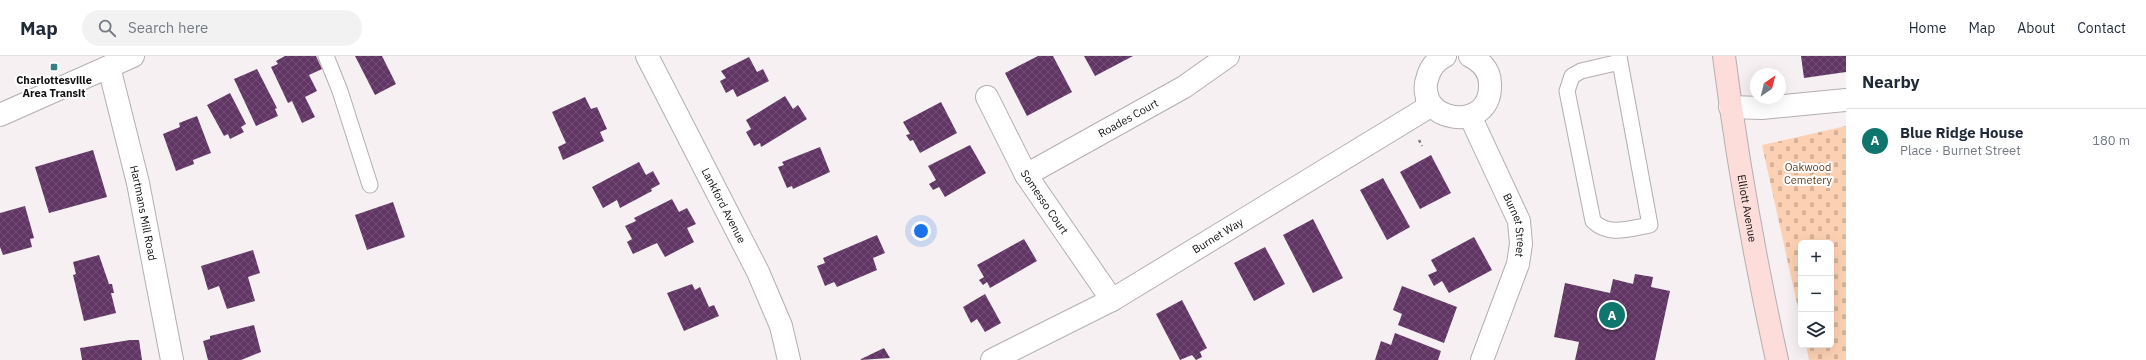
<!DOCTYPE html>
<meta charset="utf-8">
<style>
body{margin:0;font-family:"IBM Plex Sans",sans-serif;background:#f2f2f3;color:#1f2937}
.controls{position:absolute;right:12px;bottom:12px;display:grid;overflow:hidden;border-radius:6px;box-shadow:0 4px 16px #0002}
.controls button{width:36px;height:36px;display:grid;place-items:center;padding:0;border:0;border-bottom:1px solid #e0e1e3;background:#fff;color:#1f2937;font:20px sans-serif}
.compass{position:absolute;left:1750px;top:12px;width:36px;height:36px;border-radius:50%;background:#fff;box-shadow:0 4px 16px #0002;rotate:35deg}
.you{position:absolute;left:921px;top:175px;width:14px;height:14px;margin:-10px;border:3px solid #fff;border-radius:50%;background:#1a73e8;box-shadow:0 0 0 6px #1a73e833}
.badge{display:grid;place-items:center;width:26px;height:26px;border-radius:50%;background:#0f766e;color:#fff;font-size:13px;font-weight:700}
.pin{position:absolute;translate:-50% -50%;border:2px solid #fff;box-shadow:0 1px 4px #0006}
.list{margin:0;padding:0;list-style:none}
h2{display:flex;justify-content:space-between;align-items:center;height:52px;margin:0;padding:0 16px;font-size:17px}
h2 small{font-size:13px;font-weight:400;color:#747a83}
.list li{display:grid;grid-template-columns:26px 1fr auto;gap:12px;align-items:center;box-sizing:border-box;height:64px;padding:0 16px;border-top:1px solid #e0e1e3}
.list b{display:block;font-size:15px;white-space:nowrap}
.list p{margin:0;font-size:13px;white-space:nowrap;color:#747a83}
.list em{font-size:13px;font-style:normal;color:#747a83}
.icon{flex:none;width:22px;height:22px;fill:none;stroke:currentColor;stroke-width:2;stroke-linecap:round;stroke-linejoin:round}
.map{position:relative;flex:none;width:1846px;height:304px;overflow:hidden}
header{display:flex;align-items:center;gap:24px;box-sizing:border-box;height:56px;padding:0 20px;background:#fff;border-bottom:1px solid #e0e1e3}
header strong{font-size:19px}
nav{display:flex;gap:22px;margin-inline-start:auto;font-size:14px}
.search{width:280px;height:36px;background:#f2f2f3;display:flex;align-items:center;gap:10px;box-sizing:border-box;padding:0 14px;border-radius:22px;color:#747a83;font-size:15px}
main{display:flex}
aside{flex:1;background:#fff}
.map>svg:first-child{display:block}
</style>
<header>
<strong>Map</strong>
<div class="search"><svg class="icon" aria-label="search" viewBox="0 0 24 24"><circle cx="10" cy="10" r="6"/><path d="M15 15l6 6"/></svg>Search here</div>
<nav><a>Home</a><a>Map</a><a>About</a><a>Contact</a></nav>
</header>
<main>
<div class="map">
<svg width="1846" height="304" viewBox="0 0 1846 304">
<defs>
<pattern id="cemetery-stones" width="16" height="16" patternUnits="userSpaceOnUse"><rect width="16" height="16" fill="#fcd1b3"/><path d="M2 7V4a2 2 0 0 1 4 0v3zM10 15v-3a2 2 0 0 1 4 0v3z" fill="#d7b299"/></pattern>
<pattern id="building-cross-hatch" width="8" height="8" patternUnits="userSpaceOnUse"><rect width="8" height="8" fill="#613564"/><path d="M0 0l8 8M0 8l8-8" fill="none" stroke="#724f75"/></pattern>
</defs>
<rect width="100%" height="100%" fill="#f7f0f2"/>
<path fill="url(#cemetery-stones)" d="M1846,70V304H1809L1806,289H1831V187H1801V266L1762,89Z"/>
<path fill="url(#building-cross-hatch)" d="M285,0H316L322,13L309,19L317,35L305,41L315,61L302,67L292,45L288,47L271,11L278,8L276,5Z
M355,0H382L396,28L375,39Z
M1038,0H1053L1072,36L1027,60L1005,17Z
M1084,0H1133L1095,20Z
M1801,0H1846V16L1804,22Z
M749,1L757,16L763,13L769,25L737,41L733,33L726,37L720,25L726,22L721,15Z
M257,13L277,52L275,53L278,60L256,70L234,23Z
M230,37L246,68L241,71L244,76L230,83L228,78L224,80L207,49Z
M785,40L793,53L798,49L807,63L761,91L760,87L754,90L746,76L751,73L746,64Z
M585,41L591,53L597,51L607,73L600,76L604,85L563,104L558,91L566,87L552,56Z
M941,46L957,77L920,97L913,84L910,85L906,79L910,78L903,66Z
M197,60L211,97L193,104L194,108L176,115L163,78L180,71L179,67Z
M970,89L986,117L945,141L939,131L933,134L929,128L936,124L928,110Z
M820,91L830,116L793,133L792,130L787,132L778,111L784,109L782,106Z
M93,94L107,141L49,157L35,111Z
M1431,99L1451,137L1420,153L1400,116Z
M639,106L646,119L653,115L660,128L651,133L652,135L620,152L617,144L603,152L592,131Z
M1383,122L1410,171L1387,184L1360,134Z
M672,143L679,156L687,152L696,168L687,172L694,186L665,201L657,187L633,198L627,186L632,183L625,170L636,165L634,162Z
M393,146L405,181L367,194L355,159Z
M25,150L34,182L30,183L32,191L3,199L0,191V157Z
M1313,163L1343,222L1313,237L1283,179Z
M877,179L885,197L873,202L877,214L837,231L834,226L825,230L817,210L825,207L823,202Z
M1474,181L1492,214L1449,237L1442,225L1434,230L1428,219L1437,215L1431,204Z
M1024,183L1037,205L990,232L987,226L983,229L979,224L984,221L977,209Z
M1265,191L1285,228L1254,245L1234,207Z
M253,194L260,217L248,221L255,245L227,253L219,230L208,234L201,210Z
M99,199L109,228H112L114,237H111L116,257L84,265L73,219L76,218L73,206Z
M1635,218L1653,221L1651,231L1670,235L1655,304H1575L1579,286L1554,281L1565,227L1610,237L1613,223L1633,228Z
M692,228L695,234L700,231L709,251L714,249L719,260L684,275L667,237Z
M1402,230L1457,251L1444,287L1398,269L1402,258L1393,254Z
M985,238L1001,267L985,276L977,263L971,267L963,251Z
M1182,244L1207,292L1200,296L1202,301L1196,304L1192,299L1180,304L1156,258Z
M254,269L261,296L241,304H208L203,285L210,283V280Z
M1395,277L1441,295L1438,304H1375L1381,285L1391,289Z
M130,284H139L142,304H82L80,292Z
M884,292L890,302L859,304Z"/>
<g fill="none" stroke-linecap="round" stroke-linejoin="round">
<g stroke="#b4aeb0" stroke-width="17">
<path id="lane" d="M326,0L340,35L370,129
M1619,0L1620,6L1650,169C1631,172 1609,181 1593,165L1567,35L1572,20L1581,15L1620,6"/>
</g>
<g stroke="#b4aeb0" stroke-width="24">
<g id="street">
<path id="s1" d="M647,0L758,216L781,270L789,304"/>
<path d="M1445,0C1437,4 1431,10 1428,20C1411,66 1492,80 1490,28C1490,15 1482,6 1470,0"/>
<path id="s2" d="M109,11L138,127L172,304"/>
<path id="s3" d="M987,41L1026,119L1112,244"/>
<path d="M1730,51L1762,52L1846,44"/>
<path d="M0,59L133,0"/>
<path id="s4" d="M1470,60L1519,165L1521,188L1518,208L1482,304"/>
<path id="s5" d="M1026,119L1184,31L1228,0"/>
<path id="s6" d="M992,304L1112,244L1427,52V39"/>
</g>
</g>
<g stroke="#b4aeb0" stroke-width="24">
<g id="secondary">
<path id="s7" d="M1724,0C1737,102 1755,204 1777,304"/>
</g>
</g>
<path stroke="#7f7b7d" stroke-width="2.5" stroke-dasharray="3 3" stroke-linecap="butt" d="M1419,84L1422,90"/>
<use href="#lane" stroke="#fff" stroke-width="15"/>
<use href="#street" stroke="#fff" stroke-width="22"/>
<use href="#secondary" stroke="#fcddda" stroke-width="22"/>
</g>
<rect fill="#367f83" stroke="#fff" stroke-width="1.5" x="50" y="7" width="8" height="8" rx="2"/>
<g text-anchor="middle" stroke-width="4" stroke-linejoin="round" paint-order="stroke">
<g font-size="11" font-weight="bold" fill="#100e0f" stroke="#fff">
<text x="54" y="28">Charlottesville<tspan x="54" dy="13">Area Transit</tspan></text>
</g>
<g font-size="11" fill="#100e0f" stroke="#fff">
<text dy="4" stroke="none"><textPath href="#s5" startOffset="117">Roades Court</textPath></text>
<text dy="4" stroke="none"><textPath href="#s3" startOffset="120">Somesso Court</textPath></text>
<text dy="4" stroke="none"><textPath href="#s1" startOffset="168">Lankford Avenue</textPath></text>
<text dy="4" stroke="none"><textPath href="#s7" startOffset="154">Elliott Avenue</textPath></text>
<text dy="4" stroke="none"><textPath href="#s2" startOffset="150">Hartmans Mill Road</textPath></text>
<text dy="4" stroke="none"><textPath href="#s4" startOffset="119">Burnet Street</textPath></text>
<text dy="4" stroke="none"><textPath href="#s6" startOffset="258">Burnet Way</textPath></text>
</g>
<g font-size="11" fill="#633b1a" stroke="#fff">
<text x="1808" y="115">Oakwood<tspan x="1808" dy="13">Cemetery</tspan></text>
</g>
</g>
</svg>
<div class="controls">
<button>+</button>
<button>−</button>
<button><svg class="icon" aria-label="layers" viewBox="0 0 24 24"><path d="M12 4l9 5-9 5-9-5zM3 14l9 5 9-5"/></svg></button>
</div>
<svg class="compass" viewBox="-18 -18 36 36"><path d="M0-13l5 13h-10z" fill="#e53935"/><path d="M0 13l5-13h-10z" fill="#747a83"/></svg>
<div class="you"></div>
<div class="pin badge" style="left:1612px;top:259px">A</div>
</div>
<aside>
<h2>Nearby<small></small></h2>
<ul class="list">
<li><span class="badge">A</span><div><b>Blue Ridge House</b><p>Place · Burnet Street</p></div><em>180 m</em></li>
</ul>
</aside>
</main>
